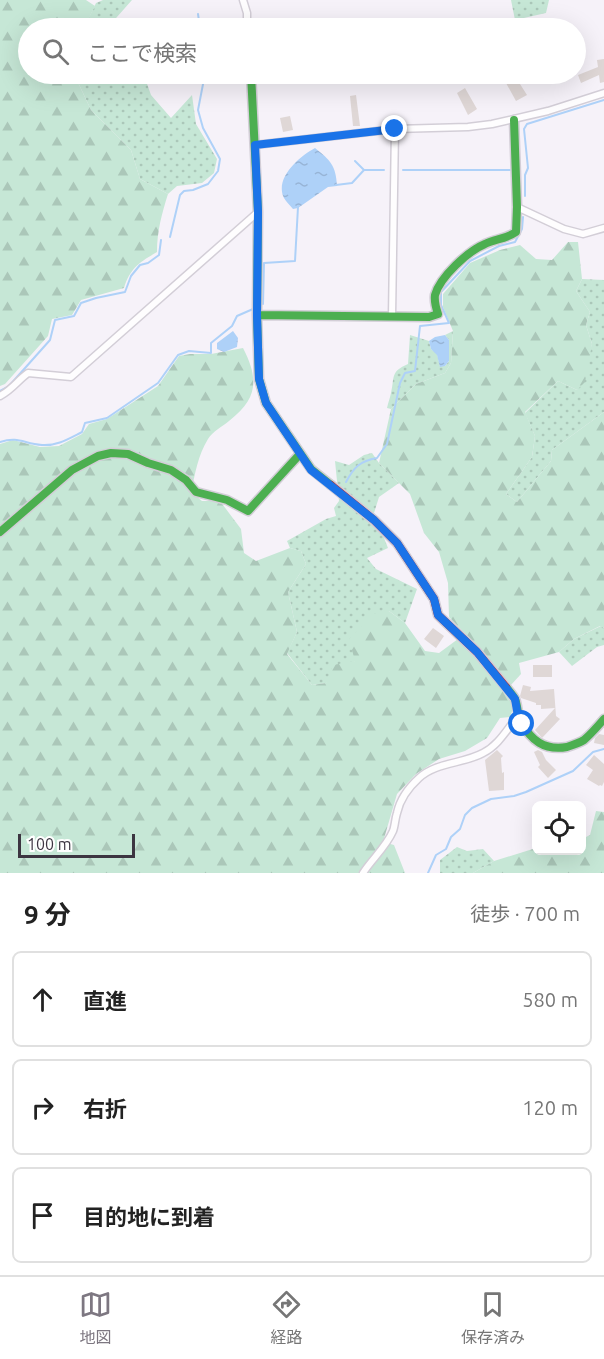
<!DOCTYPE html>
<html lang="ja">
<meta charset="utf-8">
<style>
body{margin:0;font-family:Ubuntu,"Noto Sans JP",sans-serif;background:#f2f2f2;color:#222}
.controls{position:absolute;right:18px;bottom:18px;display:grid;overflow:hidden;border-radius:9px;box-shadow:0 6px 24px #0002}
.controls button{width:54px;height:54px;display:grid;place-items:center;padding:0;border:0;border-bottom:2px solid #e0e0e0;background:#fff;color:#222;font:30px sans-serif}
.scale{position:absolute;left:18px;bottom:15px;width:117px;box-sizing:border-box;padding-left:6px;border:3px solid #3c3541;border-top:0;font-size:16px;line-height:21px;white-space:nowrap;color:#3c3541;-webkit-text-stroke:4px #fff;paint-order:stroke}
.stop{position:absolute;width:18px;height:18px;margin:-14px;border:4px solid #1a73e8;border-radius:50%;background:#fff}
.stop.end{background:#1a73e8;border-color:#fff;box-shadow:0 2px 6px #0008}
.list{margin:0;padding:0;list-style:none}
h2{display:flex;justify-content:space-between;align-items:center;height:78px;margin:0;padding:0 24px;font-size:26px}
h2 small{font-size:20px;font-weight:400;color:#767676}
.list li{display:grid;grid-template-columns:39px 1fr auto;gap:18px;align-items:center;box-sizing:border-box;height:96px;margin:0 12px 12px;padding:0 12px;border:2px solid #e0e0e0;border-radius:9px}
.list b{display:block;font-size:22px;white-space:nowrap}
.list em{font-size:20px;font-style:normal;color:#767676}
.icon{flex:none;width:33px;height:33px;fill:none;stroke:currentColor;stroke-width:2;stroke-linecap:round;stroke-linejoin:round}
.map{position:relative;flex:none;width:604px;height:873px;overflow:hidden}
.search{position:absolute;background:#fff;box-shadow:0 6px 24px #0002;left:18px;right:18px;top:18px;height:66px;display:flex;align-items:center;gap:15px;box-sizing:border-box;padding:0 21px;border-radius:33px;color:#767676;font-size:22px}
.sheet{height:402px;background:#fff}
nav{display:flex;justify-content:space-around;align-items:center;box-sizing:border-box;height:84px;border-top:2px solid #e0e0e0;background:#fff;font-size:16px;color:#767676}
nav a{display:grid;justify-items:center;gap:3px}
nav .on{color:#7d7781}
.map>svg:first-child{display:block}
</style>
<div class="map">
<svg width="604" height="873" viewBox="0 0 604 873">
<defs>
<pattern id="grass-dots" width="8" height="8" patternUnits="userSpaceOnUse" patternTransform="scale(1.5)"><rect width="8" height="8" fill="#c6e7d6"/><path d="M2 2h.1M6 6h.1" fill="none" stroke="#abc7b9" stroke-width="1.8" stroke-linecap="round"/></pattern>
<pattern id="forest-firs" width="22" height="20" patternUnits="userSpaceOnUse" patternTransform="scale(1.5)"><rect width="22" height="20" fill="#c6e7d6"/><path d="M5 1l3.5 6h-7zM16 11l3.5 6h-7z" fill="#abc7b9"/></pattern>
<pattern id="water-ripples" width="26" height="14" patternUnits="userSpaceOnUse" patternTransform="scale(1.5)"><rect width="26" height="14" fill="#aed1f8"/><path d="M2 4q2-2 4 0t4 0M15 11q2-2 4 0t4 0" fill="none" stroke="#97b4d6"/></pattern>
</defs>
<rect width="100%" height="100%" fill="#f6f2f9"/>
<path fill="url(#grass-dots)" d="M103,0H132L109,26V28H84L96,3Z
M511,0H549L546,13L515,20Z
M74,74H121L125,79L145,78L151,95L171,118L192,95L196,124L217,159L214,173L202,183L177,186L168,194L140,179L131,150L91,110Z
M582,279L604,280V412L552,450L551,461L517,502L506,494L532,457L535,436L525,413L558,381L577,390L592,344L586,325L590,312L576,291Z
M453,331L451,363L445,373L416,384L391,409L387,408C388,403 390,398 391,393C395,376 390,372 408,364L410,335L429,341L431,349L437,354L440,366H445L449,361V340L445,335Z
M372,453L379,463L399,483L379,497L374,513L388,548L367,558L376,569L417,589L405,623L389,611L355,661L326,683L312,685L287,653L297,632L288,592L306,564L301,551L290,548L287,541L326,519L336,516L334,508L339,501L335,461L349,465L364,455Z
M601,626L604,628V645L597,647L572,666L559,652L574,639Z
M457,847L467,851L483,849L494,861L473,873H440V860Z"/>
<path fill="url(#forest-firs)" d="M0,0H86L95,6L84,28H28V74H74L91,110L131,150L140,179L168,194C162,213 157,231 157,252C140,262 130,268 124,288L81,300L72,315L52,319L48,336L5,384L0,386Z
M568,242H578L582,279L576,291L590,312L586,325L592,344L585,382L577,390L558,381L525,412L535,436L532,457L506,494L517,502L551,461L552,450L604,412V628L600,626L574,639L559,652L519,663L521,674L511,685L477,646L449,617L448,583L439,552L424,533L410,494L379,463L391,409L416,384L445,373L451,363L453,331L443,307V294L470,263L500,250L520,245L536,259L552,260Z
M243,348C259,379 258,399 229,421C223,426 212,432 208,439C198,455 195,474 191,492L202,501H220L241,529L244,553L256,561L290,548L301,551L306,564L288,592L297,632L287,654L312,685L326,683L333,665L355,661L349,639L373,614L389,611L405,623L425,651L439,653L458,639L480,660L511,698L513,709L510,717L500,718L487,738L465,751L439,759L416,774L397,794L383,842L394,845L405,873H0V444L13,440L40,447L59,446L82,434L89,424L107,419L158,386L179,356L190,354H211Z
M596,811L604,812V873H473L494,861L536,848V850H582V839L590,835Z"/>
<path fill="url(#water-ripples)" d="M315,148C330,160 336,165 337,186L328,187L298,208L293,209C290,205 286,202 284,198C274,178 300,156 315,148Z
M233,331L238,338L237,347L224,352L217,349V343Z
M445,335L449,340V361L445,366L440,367L437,355L431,349L429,341L435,337Z"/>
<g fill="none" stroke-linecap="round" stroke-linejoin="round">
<path stroke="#aed1f8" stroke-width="2" d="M198,14L200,28
M355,161L364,170H384
M403,170H510
M336,185L352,183L364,170
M525,196V175L528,168L524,129L527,124L604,100
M170,237L180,195L184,191L193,190L208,184L218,171L220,159L203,128L198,110L204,79L208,74
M263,304L264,263L295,261L298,207
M0,391L9,386L50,340L55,320L74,316L81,303L96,298L125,292L131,276L140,265L148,263L159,255L161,240
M0,442C19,436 24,444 42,445C57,446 68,439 82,432L85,423L107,418L158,383L178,355L189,351L211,353V343L232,326L237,316L253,309
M346,482C354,467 360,461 377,458L387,444L400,383L405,373L415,371L420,326L449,323L441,305V292L470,261L499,246L515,242L522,229L523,217
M428,873L436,855L446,849L451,837L460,829L465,815L472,808L491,799L514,796L526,792L573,771L593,752L604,749"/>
</g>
<path fill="#dfd7d6" d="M604,59V82L600,83L599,75L581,83L578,75L598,67L597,60Z
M505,74H517L519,76L520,75L524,81L520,84L527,95L516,101L506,83L509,81Z
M465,88L477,109L468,115L457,93Z
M356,95L360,126H353L350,96Z
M290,116L293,130L283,132L280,118Z
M433,628L444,636L436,648L424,639Z
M533,665H552V677H533Z
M523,685L531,687L530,691L554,689L556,716L560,719L542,738L535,730L555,708L541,709V705H536V703L521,698L520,696Z
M599,734L604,735V745L594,743L595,738Z
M497,750L503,756L501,758L502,773L504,772V790L489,791L485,760Z
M538,750L542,752L546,760L556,770L548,778L538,767L540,765L534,752Z
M594,755L604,764V782L602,786L600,785L599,786L587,779L593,770L586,765Z"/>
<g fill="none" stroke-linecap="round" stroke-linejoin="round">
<g stroke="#d3ced7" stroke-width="9">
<path id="street" d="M243,0L247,13V28
M255,145L395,129L468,127L492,124L548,111L604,93
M517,207L564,229L583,234L604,228
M392,316L395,129
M0,396C13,389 17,381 28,373L71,377L258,212
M363,873C372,859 386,847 393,831C395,826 395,819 397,813C400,799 408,788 419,778C436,762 463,764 483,753C499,745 507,729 518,716"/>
</g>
<g stroke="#d3ced7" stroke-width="11">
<path id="fast" d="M251,74L258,212L257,315L259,379L266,403L311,469L331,485
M257,315L429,317L438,314C436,308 434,302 435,295C440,277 468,251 485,244C495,239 506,239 516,232L517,207L514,120
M0,532L72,470L98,456L111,453L128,454L148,463L171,470L186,480L196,492L227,500L248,511L300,454
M506,687C509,691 513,695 515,699C518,706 517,714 521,722C531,740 544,751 567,747C573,745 579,743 584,740C591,734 598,726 604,719"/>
</g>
<g stroke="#d3ced7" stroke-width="11">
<path id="jam" d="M331,485L374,520L397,543L434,599L438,615L477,652L506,687"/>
</g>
<use href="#street" stroke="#fefdfe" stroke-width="6"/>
<use href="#fast" stroke="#4caf50" stroke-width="8"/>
<use href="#jam" stroke="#c62828" stroke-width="8"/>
</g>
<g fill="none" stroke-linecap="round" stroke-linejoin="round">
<path stroke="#1a73e8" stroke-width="8" d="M395,129L255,145L258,212L257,315L259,379L266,403L311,470L374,520L397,543L434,599L438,615L477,652L515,699L518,716L522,724"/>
</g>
</svg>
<div class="controls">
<button><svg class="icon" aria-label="locate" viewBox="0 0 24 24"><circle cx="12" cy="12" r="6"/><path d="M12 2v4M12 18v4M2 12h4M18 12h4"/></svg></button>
</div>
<div class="scale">100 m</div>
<div class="stop" style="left:522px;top:724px"></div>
<div class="stop end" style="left:395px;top:129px"></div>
<div class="search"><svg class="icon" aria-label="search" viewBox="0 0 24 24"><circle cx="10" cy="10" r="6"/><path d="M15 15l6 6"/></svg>ここで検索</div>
</div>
<section class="sheet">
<h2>9 分<small>徒歩 · 700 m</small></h2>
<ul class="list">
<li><svg class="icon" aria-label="ahead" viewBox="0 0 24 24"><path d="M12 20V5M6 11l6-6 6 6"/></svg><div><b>直進</b></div><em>580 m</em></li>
<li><svg class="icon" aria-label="right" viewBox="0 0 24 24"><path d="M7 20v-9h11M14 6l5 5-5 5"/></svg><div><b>右折</b></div><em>120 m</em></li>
<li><svg class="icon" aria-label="arrive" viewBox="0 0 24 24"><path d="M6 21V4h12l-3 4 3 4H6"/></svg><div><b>目的地に到着</b></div></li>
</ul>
</section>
<nav>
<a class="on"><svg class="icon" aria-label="map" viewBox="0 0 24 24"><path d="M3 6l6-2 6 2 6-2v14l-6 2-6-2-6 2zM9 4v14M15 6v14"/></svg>地図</a>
<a><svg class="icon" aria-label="directions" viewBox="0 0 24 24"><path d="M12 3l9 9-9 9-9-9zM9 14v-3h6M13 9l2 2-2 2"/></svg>経路</a>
<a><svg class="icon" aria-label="saved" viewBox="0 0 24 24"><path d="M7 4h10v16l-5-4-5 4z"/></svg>保存済み</a>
</nav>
